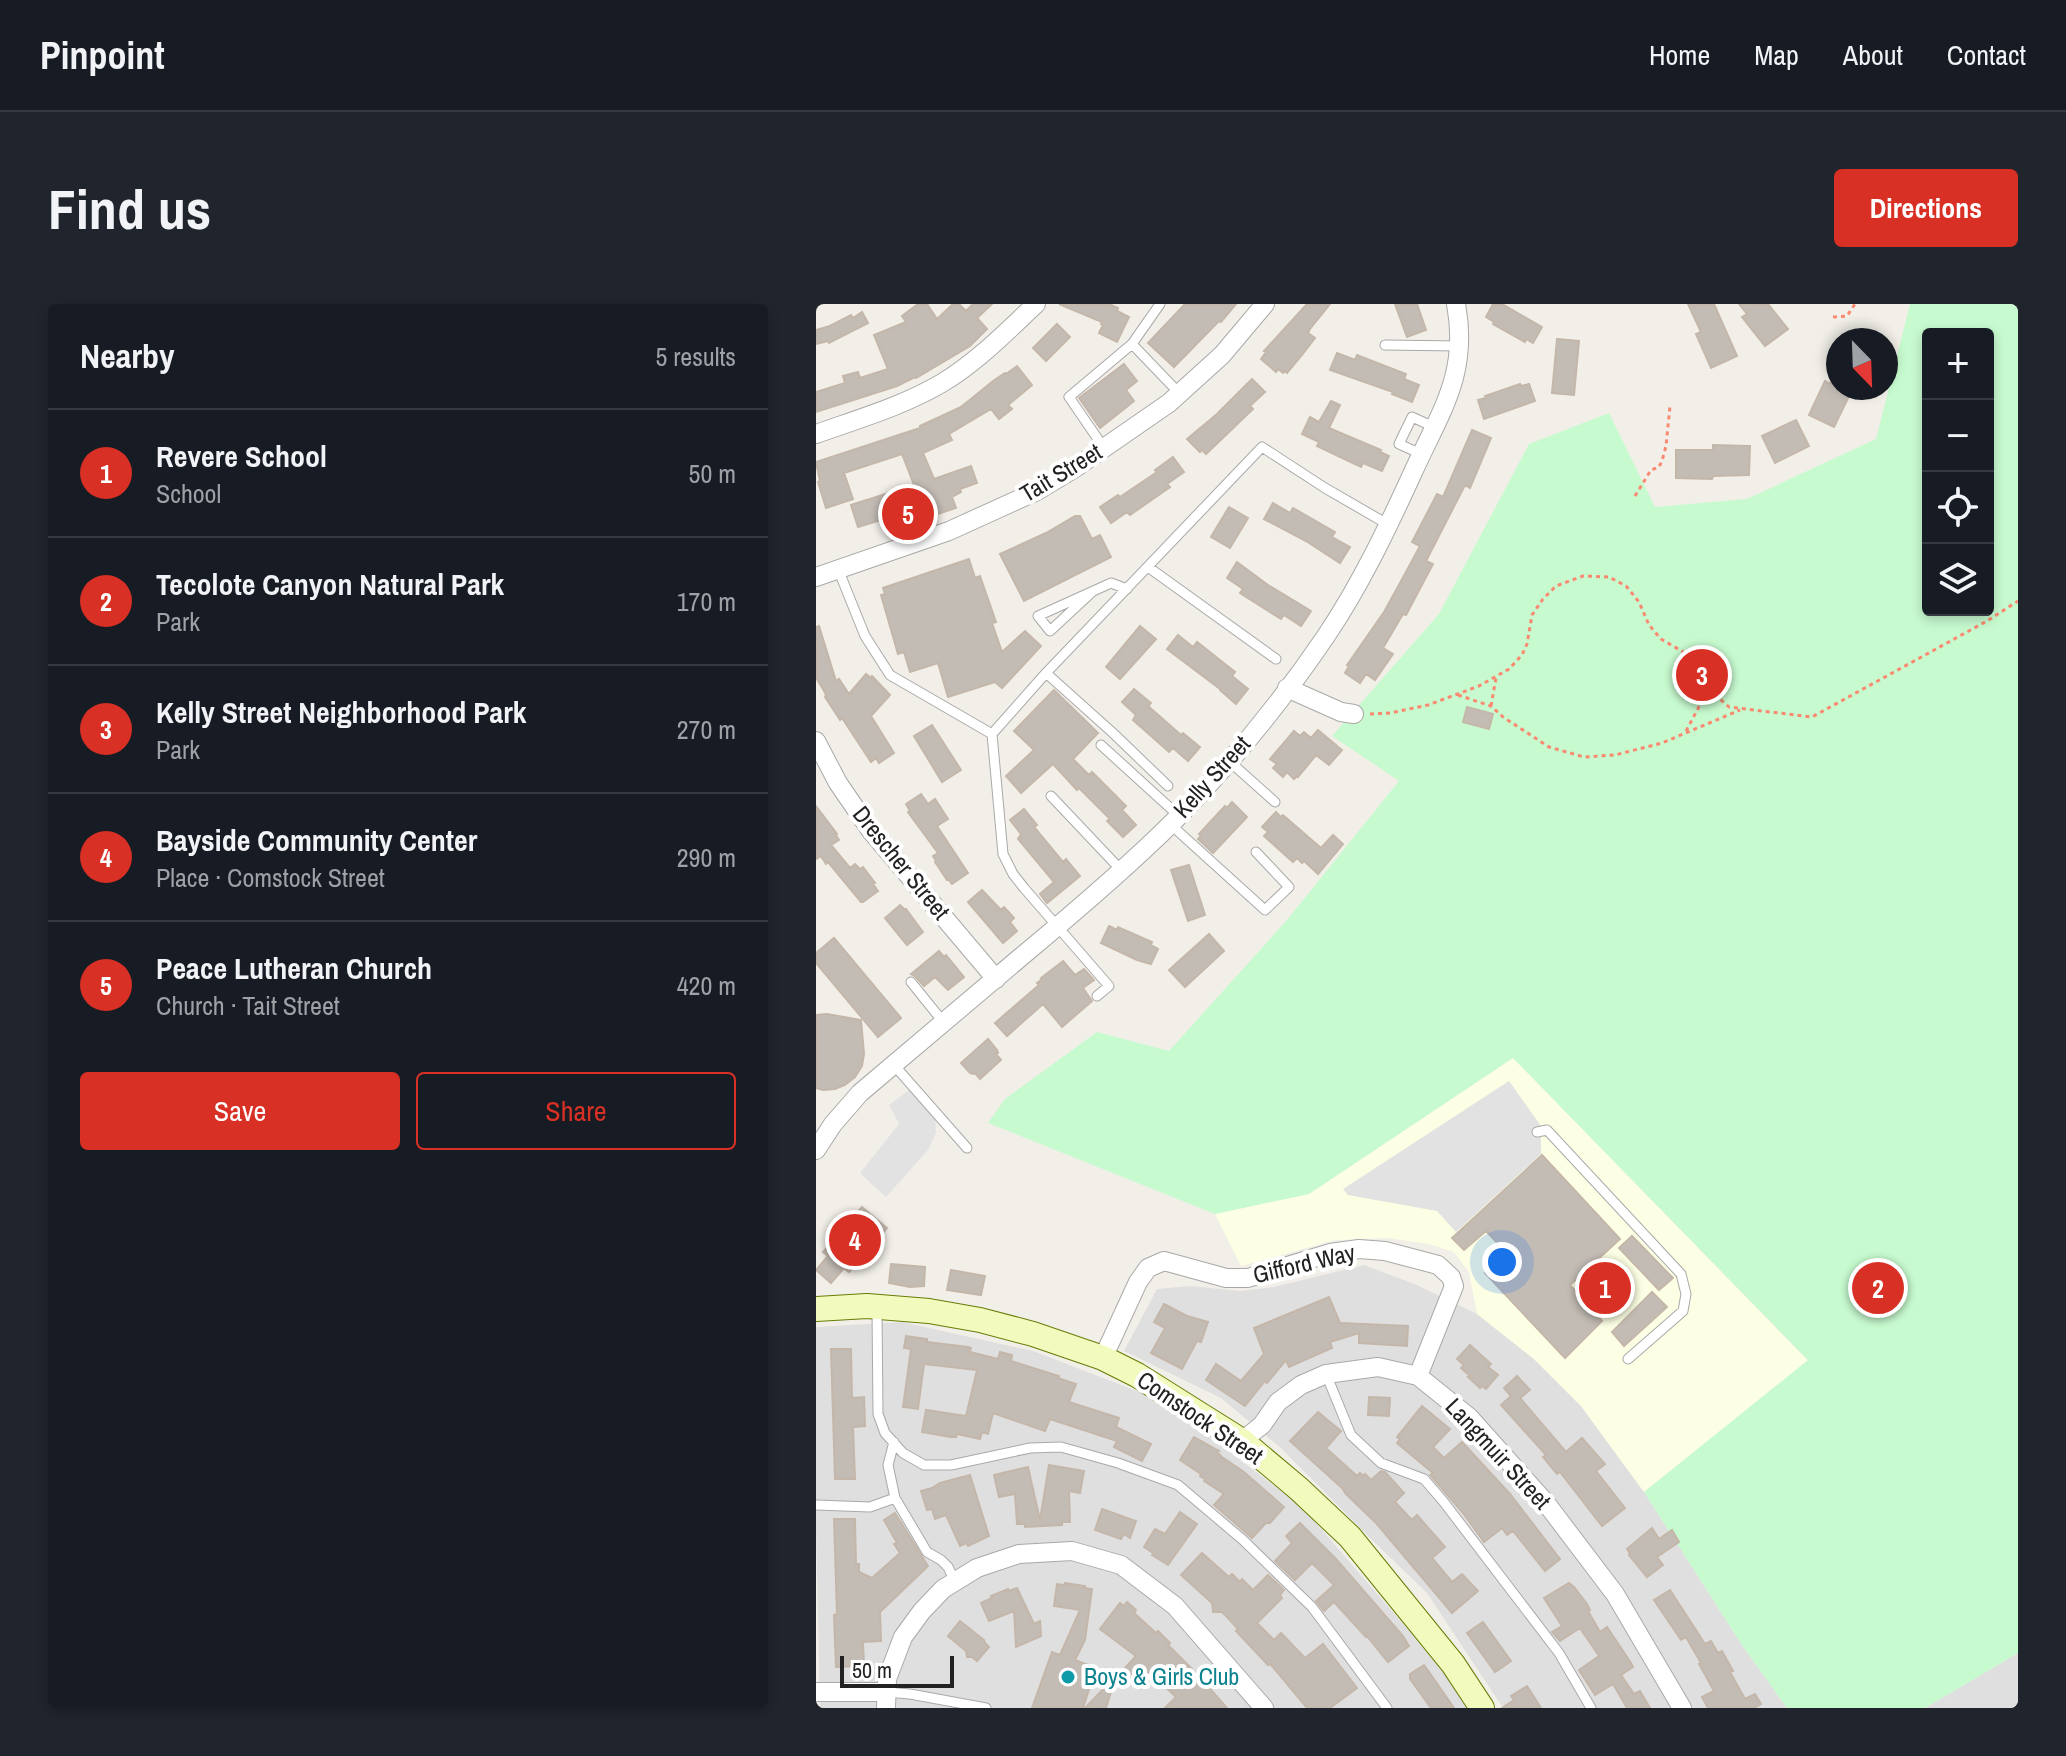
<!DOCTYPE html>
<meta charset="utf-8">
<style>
body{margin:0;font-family:"Archivo Narrow",sans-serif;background:#20242c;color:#f1f3f6}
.controls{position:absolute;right:24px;top:24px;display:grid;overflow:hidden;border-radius:8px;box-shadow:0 4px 12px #0003}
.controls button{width:72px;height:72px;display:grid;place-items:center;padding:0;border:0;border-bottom:2px solid #363941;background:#171b24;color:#f1f3f6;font:40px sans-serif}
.compass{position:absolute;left:1010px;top:24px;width:72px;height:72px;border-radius:50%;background:#171b24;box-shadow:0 4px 12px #0003;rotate:157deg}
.scale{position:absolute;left:24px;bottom:20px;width:114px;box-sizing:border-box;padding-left:8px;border:4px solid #222;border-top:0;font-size:22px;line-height:28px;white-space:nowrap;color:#222;-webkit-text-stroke:6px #fff;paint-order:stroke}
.you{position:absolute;left:686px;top:958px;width:28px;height:28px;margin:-20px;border:6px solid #fff;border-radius:50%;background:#1a73e8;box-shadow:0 0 0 12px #1a73e833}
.badge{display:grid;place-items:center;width:52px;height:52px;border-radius:50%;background:#d93025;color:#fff;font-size:26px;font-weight:700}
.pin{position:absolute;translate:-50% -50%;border:4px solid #fff;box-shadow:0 2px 8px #0006}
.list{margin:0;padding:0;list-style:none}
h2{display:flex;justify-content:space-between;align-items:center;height:104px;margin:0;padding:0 32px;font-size:34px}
h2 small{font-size:26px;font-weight:400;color:#9ea1a6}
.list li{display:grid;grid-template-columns:52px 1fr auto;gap:24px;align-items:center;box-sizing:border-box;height:128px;padding:0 32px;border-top:2px solid #363941}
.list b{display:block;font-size:30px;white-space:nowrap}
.list p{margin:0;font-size:26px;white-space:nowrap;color:#9ea1a6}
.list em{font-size:26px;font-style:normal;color:#9ea1a6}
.actions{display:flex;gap:16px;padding:24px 32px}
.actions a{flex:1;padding:18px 0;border:2px solid #d93025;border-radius:8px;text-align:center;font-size:28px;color:#d93025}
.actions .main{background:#d93025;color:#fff}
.icon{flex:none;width:44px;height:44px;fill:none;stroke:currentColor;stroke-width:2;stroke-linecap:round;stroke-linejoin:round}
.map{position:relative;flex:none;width:1202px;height:1404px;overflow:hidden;border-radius:8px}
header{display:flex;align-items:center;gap:48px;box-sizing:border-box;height:112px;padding:0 40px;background:#171b24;border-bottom:2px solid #363941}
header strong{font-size:38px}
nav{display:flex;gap:44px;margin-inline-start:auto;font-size:28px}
.intro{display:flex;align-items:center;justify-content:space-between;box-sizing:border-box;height:192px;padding:0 48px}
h1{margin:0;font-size:56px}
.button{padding:20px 36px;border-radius:8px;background:#d93025;color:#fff;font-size:28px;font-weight:700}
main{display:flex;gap:48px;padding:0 48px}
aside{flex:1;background:#171b24;border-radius:8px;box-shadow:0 4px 12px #0003}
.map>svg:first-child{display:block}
</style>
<header>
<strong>Pinpoint</strong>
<nav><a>Home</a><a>Map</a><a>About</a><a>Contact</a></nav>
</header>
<div class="intro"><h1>Find us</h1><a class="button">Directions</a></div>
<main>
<aside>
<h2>Nearby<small>5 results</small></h2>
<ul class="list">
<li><span class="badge">1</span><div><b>Revere School</b><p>School</p></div><em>50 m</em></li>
<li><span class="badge">2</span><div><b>Tecolote Canyon Natural Park</b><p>Park</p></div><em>170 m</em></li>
<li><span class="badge">3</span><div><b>Kelly Street Neighborhood Park</b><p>Park</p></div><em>270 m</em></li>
<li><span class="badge">4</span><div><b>Bayside Community Center</b><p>Place · Comstock Street</p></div><em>290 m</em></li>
<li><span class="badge">5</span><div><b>Peace Lutheran Church</b><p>Church · Tait Street</p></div><em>420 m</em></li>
</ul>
<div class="actions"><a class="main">Save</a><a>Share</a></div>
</aside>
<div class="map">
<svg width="1202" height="1404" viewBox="0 0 1202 1404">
<rect width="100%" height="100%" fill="#f2efe9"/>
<path fill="#e0dfdf" d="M548,961L601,981L661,1010L718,1055L765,1102L828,1188L926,1341L971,1404H687L611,1289L554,1234L466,1145L405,1094L308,1047L341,985L374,982L424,987L458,983Z
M86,1018L217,1047L347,1097L487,1204L588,1321L656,1404H4L0,1228V1023Z
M1202,1349V1404H1109Z"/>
<path fill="#fdffe4" d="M697,754L992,1057L828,1188L765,1102L718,1055L661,1010L653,968L638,948L613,940L571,934L519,936L425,962L399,910L493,890Z"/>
<path fill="#c7facf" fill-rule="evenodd" d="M1094,0H1202V1349L1109,1404H971L926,1341L828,1188L992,1056L697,754L493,890L399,910L172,819L189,795L281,728L353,747L471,616L583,477L516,432L623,310L713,140L793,109L839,203L931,195L1060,135ZM1112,30H1172V306H1112Z"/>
<path fill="#e2e2e2" d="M693,777L725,822V850L640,928L621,907L532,891L527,885Z
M100,781L119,813L120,829L112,846L70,893L44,869L83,820L73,801Z"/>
<path fill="#c3bcb5" stroke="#c4b7aa" stroke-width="2" d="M102,0H111L121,15L137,0H143L150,7L157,0H176L161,14L171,25L154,42L100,74L99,73L81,82L0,108V88L29,79L27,72L42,68L44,74L72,65L58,31L90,18L86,12Z
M243,0H293L302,4L301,7L313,13L301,38L283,29L287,21L285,20L286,18Z
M369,0H420L405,18L403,17L358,63L332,39Z
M491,0H514L494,25L492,29L499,34L486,51L471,69L469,67L467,69L462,65L460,68L445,55L450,48L448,47Z
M579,0H601L610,26L591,33Z
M677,0H686L726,23L717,39L710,35L709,38L677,20L678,18L670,13Z
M872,0H898L921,52L895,64L880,30L885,28Z
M923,0H952L972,25L949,42L926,13L931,10Z
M46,8L52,19L13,39L12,37L0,40V26L14,22L35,11L37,14Z
M241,20L254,33L230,57L217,44Z
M741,35L763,37L758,91L736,89Z
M521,49L539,56L541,51L590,70L588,75L603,81L596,98L576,90L577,88L514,66Z
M308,60L321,77L310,86L318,97L284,124L263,94Z
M201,62L216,81L192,101L196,105L183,115L175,105L133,130L136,136L107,149L118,175L155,162L161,179L144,185L145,188L136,193L140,204L89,221L86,213L79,216L78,212L42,223L35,201L98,181L86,150L28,169L37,195L10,204L2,178L4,177L0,158L104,124V122L145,103L177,77L189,69L190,70Z
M1022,63V84H1037L1018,123L993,111L1009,77L1014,80Z
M436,75L449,88L434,102L437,105L390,150L386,146L384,148L371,135L401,110Z
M704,80L705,82L713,80L719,97L668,115L662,96L670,94L669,92Z
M515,97L524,101L513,124L565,146L564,148L573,152L566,167L547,159L545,163L501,142L503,138L486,130L494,113L503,118Z
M980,116L993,142L959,159L946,132Z
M656,126L675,134L654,184L649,181L610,257L617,260L590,311L587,310L567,344L577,350L559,376L550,370L544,379L529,369L533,362L531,361L568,308L590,268L604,242L596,238L621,190L627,193Z
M897,141L934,142L933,171L897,172L896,175L860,174V146H897Z
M357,153L368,168L351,180L354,183L314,211L311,208L295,219L284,203L302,191L304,193L341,168L339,166Z
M457,199L474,209L477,204L519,228L516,233L534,243L524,259L490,237L448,215Z
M413,203L432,214L414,244L395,233Z
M259,212H264L276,235L284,231L295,253L208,297L184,250L230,229Z
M153,255L159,274L164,272L180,318L176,319L186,348L209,327L225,342L186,384L179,378L132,393L122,359L94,368L88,348L82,350L65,291L69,290L67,284Z
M421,258L452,281L495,307L485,322L468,311L465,315L424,289L427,285L411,274Z
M3,322L20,377L23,375L33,390L50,370L55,374L56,372L74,391L55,412L78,449L63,459L60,454L55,458L26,414L24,416L9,393L10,391L7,385L0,374V323Z
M324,322L340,335L304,375L290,363Z
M362,331L377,343L381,338L419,368L416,372L432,385L420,400L404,386V385L351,345Z
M318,385L335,399L332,402L365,431L367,429L384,443L372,457L357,444L353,448L317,416L320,411L306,398Z
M238,386L282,429L257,455L273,471L276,468L310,502L306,506L320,521L307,533L291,517L294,515L263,484L261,486L237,460L205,489L190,472L218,446L198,427Z
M651,403L677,410L673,425L647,418Z
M116,421L145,466L126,478L98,432Z
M502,426L526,446L513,461L500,451L482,473L481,472L478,475L471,468L467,473L457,464L461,460L454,455L478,427L484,432L488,428L495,434Z
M105,490L112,500L119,495L132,515L121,522L152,569L136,580L132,575L131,576L119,558L120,557L117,552L122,549L92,508L94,507L90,500Z
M416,498L431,513L397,549L382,535L385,532L383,530L409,502L411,504Z
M0,502L21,530L20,531L23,536L15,541L34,564L39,560L44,565L47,563L59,579L57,580L62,587L47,598H45L12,558L10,560L5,552L0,555Z
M208,505L221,521L218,523L247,558L250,555L264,572L231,599L224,590L238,578L202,535L205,530L194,516Z
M460,508L465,513L467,511L505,544L517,531L527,540L502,570L488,557L486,559L481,554L477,558L448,532L452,528L446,523Z
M373,561L389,611L372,617L355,566Z
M166,586L185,606L188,603L198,614L194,618L201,627L187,639L152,598Z
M84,601L89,606L90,605L107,628L91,641L69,614Z
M293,622L301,626L302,623L336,638L335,641L342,645L335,660L321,656L285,639Z
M393,630L408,647L369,683L353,666Z
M18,634L85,714L62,733L0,659V649Z
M123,647L128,653L130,651L148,673L132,686L119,673L108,682L100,673L95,670Z
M247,657L259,671L268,665L278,676L267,684L276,697L246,723L227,700L191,732L179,719L223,681L221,679L226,675L225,674Z
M11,710L45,716L48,750L46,762L39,773L29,781L19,785L7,786L0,784V711Z
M172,735L181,746L182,749L180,750L185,756L164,775L159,769L157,770L154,769L145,759Z
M726,851L804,935L754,981L786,1017L749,1054L669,969L690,948L670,927L648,946L636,934Z
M46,903L71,924L33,968L28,964L15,979L0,966L12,952L7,948Z
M816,932L857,974L843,986L803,944Z
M75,960L109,963L108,982L94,983L73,979Z
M135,966L169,972L165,991L131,986Z
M836,988L851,1003L808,1042L796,1028Z
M513,993L524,1019L592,1022L591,1042L543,1039V1029L514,1038L516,1044L473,1063L470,1056L451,1079L449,1077L429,1102L390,1076L400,1060L425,1077L448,1050L438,1024Z
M348,1000L371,1012L392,1018L385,1038L381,1037L366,1065L335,1049L349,1024L338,1018Z
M90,1032L111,1035V1038L152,1043L155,1044L154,1048L182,1055L184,1048L196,1051L195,1057L243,1072L242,1074L260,1080L253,1098L303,1114L300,1123L335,1140L326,1157L298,1143L301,1137L234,1115L229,1127L177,1109L172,1130L166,1128L164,1135L141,1130L140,1133H134L106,1128L110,1106L150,1112L161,1066L108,1060L102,1105L87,1103L95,1045L88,1044Z
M654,1041L675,1060L672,1063L682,1071L670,1085L666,1082L664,1084L652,1073L654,1072L645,1064L648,1061L641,1055Z
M15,1045H35L36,1094L48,1093L49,1122L37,1123L39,1175H19Z
M701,1072L714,1086L704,1094L750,1148L766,1134L789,1160L780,1167L809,1204L786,1222L744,1168L741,1170L727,1153L730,1151L685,1101L695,1092L688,1084Z
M553,1093L574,1094L573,1112L552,1111Z
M606,1102L634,1125L617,1143L628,1154L646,1138L694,1190L744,1255L729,1267L697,1227L691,1231L686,1224L668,1238L647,1209L614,1171L617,1169L581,1139L584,1135L581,1133Z
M502,1108L525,1127L510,1144L541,1172L544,1169L547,1172L549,1170L555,1176L565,1167L569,1168L588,1189L579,1198L596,1216L601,1211L629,1243L616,1254L636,1278L646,1270L662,1287L636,1309L560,1219L530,1190L526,1184L474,1137Z
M378,1133L403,1147L401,1148L406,1153L428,1168L468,1203L454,1219H450L436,1234L398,1201L408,1190L388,1177L389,1175L384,1172L385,1170L364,1156Z
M233,1161L268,1167L264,1189L253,1187L254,1218H246V1221L209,1223V1220H201L199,1190L183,1193L178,1171L212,1163L224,1216Z
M154,1171L173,1232L152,1242L150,1239L144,1242L130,1211L119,1215L116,1205L111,1206L105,1187L116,1184L124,1179Z
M286,1205L320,1217L314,1234L308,1230L305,1235L279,1226Z
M364,1208L381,1220L352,1261L336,1251L337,1249L328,1243L339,1225L349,1230Z
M79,1209L112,1262L64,1308L65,1337L47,1338L48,1362L20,1363L18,1311L21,1310L18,1215H39L40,1260H43V1268L56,1274L84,1249L78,1240L81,1239L68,1216Z
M484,1219L520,1255L587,1332L593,1342L572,1358L551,1332L550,1333L518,1298L508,1307L500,1297L518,1281L496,1259L479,1276L459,1257L476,1239L470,1232Z
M836,1224L843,1235L856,1226L863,1238L841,1253L847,1261L831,1273L813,1251L814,1250L811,1245Z
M386,1249L413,1273L416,1270L424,1278L426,1275L437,1286L452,1271L468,1286L464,1291L466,1294L441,1319L458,1336L465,1329L489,1354L507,1340L541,1384L514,1404H491L457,1363L454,1360L452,1361L420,1327L422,1325L411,1313L406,1308H397L396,1299L365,1271Z
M249,1279L269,1282V1284L276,1285L269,1336L259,1356L280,1364L267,1404H216L236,1348L244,1351L264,1306L238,1302L241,1280L249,1281Z
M753,1279L758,1283L771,1300L774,1306L772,1307L784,1328L791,1323L815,1359L817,1363L805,1371L818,1390L824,1387L834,1404H811L797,1380L779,1391L763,1366L783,1352L764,1324L744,1337L736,1328L746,1322L728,1294Z
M201,1284L218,1320L224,1317L225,1332L200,1343L198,1307L173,1317L165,1299L176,1294L175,1292L192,1285L193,1287Z
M854,1286L889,1340L895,1337L902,1349L906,1347L917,1367L914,1368L929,1395L939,1390L945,1400L938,1404H892L886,1393L898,1387L883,1360L885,1359L870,1333L865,1336L838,1296Z
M311,1298L320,1306L318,1309L340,1329L342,1327L354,1339L352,1341L380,1369L411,1404H349L360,1393L337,1371L325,1384L309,1368V1364L320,1352L284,1325L304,1299L308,1302Z
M144,1317L168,1336L169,1339L173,1343L161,1357L156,1353H151L150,1347L132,1332Z
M667,1318L695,1357L679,1368L651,1329Z
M608,1361L611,1365L638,1404H615L594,1375V1370Z
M300,1372L290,1404H269Z
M711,1382L725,1404H686L698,1396L695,1392Z"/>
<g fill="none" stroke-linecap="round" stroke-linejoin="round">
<g stroke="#a9a9a9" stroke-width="11">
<path id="lane" d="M316,40L344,0
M569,41L643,42
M288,144L253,93L316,40L364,90
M605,150L583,140L596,113L618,123
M332,263L460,355
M22,265L49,332L74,371L176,430L230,369L446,143L509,184L573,221
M276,288L234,327L222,312L295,279L311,285
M230,369L297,429L352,482
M176,430L187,550L197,570L208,584L293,682L281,692
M285,441L363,512
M413,457L459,498
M235,492L305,566
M354,520L449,606L473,583L440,548
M95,678L128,719
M78,761L151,844
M721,828L731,826L865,970L870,990L867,1007L812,1055
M61,1005L62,1110L69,1129L87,1149L108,1161H135L214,1144L245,1143L302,1159L362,1181L427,1236L496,1303L571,1404
M510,1070L535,1131L565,1159L608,1175L627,1197L743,1349L775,1404
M78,1138L72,1161L79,1194L111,1248L125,1256L132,1263L139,1278
M0,1201L54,1203L79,1194
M70,1388L94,1390L170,1404"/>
</g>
<g stroke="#a9a9a9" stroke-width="20">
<path id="street" d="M0,130C42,115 87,102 126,79C161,58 190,28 220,0
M0,273L133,227L221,187L259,164L353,99L406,51L449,0
M471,384L525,408L538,410
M0,437L22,479L55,527L180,675
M0,846L17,820L44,789C98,744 152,698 206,652C259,608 312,563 360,515C415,459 466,397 510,332C545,280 572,223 598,166C625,107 653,69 640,0
M287,1054L322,978L332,964L348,957L410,974H432L514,949L543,945L569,947L622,961L635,973L638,982L602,1072
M426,1137L446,1121L462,1098L485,1081L510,1070L562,1063L602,1072L653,1113L730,1199L799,1290L866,1404
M0,1388H70
M70,1404L71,1375L87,1333L106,1307L127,1285L161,1264L203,1250L256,1247L305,1261L359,1302L448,1404"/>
</g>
<g stroke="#677d05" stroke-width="26">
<path id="secondary" d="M0,1005L51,1002L113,1007L164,1016L217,1030L287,1054L321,1071L426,1137L483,1185L534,1233L637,1360L666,1404"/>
</g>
<path stroke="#fa8971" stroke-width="3" stroke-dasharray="4 4" stroke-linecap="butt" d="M1017,13L1031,12L1039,0
M819,192L835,166L843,163L846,157L850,142L854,102
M642,391L675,402L687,413L733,443L768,453L799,451L846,439L924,406
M675,402L680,374
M554,410L574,409L612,401L663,382L693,365L706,351L711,340L716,311L727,295L740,282L767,272L793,273L810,282L823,298L833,321L845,335L869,349L879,362L886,379L913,403L996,413L1171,317L1202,297
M870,427L885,399L886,379"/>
<use href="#lane" stroke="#fff" stroke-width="9"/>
<use href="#street" stroke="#fff" stroke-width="18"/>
<use href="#secondary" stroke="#f3fabe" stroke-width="24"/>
</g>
<circle fill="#0f9aa8" stroke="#fff" stroke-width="3" cx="252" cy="1373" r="8"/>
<g text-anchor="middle" stroke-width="8" stroke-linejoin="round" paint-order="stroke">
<g font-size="24" fill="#222" stroke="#fff">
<text transform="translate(245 169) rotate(-31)" y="8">Tait Street</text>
<text transform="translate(396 473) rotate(-48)" y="8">Kelly Street</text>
<text transform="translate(85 559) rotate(51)" y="8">Drescher Street</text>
<text transform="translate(488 960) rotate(-13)" y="8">Gifford Way</text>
<text transform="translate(384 1114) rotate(34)" y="8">Comstock Street</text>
<text transform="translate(682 1150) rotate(47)" y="8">Langmuir Street</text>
</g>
<g font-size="24" fill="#0d838f" stroke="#fff" text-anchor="start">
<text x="268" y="1381">Boys &amp; Girls Club</text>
</g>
</g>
</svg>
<div class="controls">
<button>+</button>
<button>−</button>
<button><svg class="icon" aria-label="locate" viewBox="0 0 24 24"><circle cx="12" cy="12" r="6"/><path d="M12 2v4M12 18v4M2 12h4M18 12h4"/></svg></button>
<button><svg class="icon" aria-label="layers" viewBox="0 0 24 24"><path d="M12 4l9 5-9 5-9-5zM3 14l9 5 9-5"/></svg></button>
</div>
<svg class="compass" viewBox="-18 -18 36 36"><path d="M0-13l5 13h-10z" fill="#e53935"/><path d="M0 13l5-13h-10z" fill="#9ea1a6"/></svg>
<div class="scale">50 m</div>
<div class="you"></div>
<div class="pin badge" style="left:789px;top:984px">1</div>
<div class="pin badge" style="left:1062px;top:984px">2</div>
<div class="pin badge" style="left:886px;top:371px">3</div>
<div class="pin badge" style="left:39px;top:936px">4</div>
<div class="pin badge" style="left:92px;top:210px">5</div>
</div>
</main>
